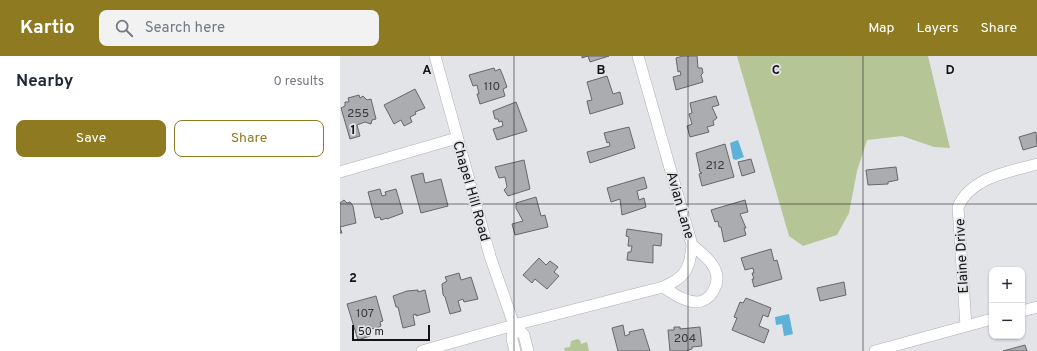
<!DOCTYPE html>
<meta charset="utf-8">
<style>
body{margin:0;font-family:Overpass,sans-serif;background:#f2f2f3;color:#1f2937}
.controls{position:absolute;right:12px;bottom:12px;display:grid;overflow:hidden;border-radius:8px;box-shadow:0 1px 3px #0004}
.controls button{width:36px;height:36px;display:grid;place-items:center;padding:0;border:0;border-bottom:1px solid #e0e1e3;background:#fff;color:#1f2937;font:20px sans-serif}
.scale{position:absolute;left:12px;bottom:10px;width:78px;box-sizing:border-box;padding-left:4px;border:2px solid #141416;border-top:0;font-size:11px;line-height:14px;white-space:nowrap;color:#141416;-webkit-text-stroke:3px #e3e4e8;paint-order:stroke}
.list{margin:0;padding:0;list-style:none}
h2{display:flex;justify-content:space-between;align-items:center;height:52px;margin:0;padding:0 16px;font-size:17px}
h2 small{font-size:13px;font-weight:400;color:#747a83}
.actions{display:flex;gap:8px;padding:12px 16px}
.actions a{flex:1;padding:9px 0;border:1px solid #8e7b21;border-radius:8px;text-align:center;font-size:14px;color:#8e7b21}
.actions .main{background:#8e7b21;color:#fff}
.icon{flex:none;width:22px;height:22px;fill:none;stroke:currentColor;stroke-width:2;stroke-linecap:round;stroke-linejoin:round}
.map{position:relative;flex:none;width:697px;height:295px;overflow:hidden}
header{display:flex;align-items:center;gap:24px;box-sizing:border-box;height:56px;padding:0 20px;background:#8e7b21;color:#fff}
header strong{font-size:19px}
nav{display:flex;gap:22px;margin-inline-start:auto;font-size:14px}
.search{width:280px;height:36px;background:#f2f2f3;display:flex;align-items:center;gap:10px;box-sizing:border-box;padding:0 14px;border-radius:8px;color:#747a83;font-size:15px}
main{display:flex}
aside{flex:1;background:#fff}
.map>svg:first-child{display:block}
</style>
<header>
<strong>Kartio</strong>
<div class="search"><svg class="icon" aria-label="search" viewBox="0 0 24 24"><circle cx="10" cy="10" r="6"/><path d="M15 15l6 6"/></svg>Search here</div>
<nav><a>Map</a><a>Layers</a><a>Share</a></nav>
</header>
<main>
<aside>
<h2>Nearby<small>0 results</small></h2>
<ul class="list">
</ul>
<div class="actions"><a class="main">Save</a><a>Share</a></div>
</aside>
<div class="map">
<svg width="697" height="295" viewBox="0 0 697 295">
<rect width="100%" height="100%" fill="#e3e4e8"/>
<path fill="#b5c596" d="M397,0H588L610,92L594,91L562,80L527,84L517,115L509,157L497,179L463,190L449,180Z
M237,283L240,284L241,288L247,286L249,295H225L224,292L230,291L231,285Z"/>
<path fill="#5eb2d9" d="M398,84L404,101L396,104L393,103L390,87Z
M449,258L453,278L444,280L442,268L436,269L435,261Z"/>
<path fill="#abacb0" stroke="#67676b" d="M242,0H269L250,6L248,0L242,2Z
M343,0H357L358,12H362L363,17L361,19L363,26L336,34L333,21L341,19L340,15L338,16L336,2Z
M154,12L155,15L160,13L163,20L167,31L163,33L165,40L140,48L137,38H139L137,29L133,30L129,19Z
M267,20L273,38L280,36L283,48L250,58L247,45L252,44L247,26Z
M75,33L85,52L75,56L76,58L70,61L72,66L64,70L61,64L54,68L44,49Z
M19,39L20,42L23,40L27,44L31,43L36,63L32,64L31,68L25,66L17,69L20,80L10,83L1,52L5,50V46H9L8,42Z
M376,40L379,49L372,51L377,62L373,65L374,69L367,71L369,76L350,81L347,70L352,68L349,58L352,57L350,47Z
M176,46L187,75L157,84L153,73L163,70L162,65L159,66L158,63H155L153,55Z
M289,71L295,92L250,107L247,96L270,90L269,86L267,87L264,77Z
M696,76L697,90L683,94L679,81Z
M385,88L394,121L362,130L359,118L362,117L360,116L356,97Z
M411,103L415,116L402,120L398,106Z
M184,104L190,133L168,140L164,134L167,131L165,121L159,122L155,111Z
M556,111L558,124L548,126V128L528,129L526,114Z
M83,117L85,127L101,123L108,150L81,157L71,120Z
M304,121L307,132L297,135L299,144L304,142L306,151L282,159L280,143L271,146L267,132Z
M40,133L42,140L46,139L45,136L56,133L63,157L47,163V162L41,164L40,161L35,162L28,136Z
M196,141L201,160L205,159L208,171L175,179L172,168L183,165L176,152V147Z
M4,144L7,147L10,146L13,150L16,167L0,171L2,177H0V147Z
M405,144L408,156L400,158L406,172H404L406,179L384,186L381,171H379L378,165L375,166L371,154Z
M287,173L322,178L321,190L313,189V207L287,204L288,196H291L292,190H288L289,181L286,180Z
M431,193L434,205L437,204L442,223L414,231L412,223H414L412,217H414L413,212L405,214L401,202Z
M199,202L206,209L210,205L218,211L214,216L219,220L207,233L195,223L192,227L183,219Z
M119,217L121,224L131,221L138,243L124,246L123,243L118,245L121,255L110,258L105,241L103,239L102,228L107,225L105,221Z
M504,226L506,239L480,245L477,232Z
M78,234V236L85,234L90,256L76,260V258L73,259L75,269L63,272L58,251H56L53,240L67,235Z
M36,240L43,265L40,266L41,270L37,272L28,273L30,280L18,284L7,248Z
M406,242L431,252L428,261L423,259L419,270L429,274L424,287L392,274L397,262L394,261L400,246L403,247Z
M283,269L285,280L290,278L289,276L303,273L310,295H278L272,272Z
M334,271H340V273L360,271L362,290L352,291V293L346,295H330L328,274H334Z
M685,289L687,295H663Z"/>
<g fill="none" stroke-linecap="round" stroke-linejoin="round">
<g stroke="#afafb4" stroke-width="12">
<path id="minor" d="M95,0L150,200L174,269L184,279L188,295
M0,116L117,82
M323,231C333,237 344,246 357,246C362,246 369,242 372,237C386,216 368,202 352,189
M682,255L697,251
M174,269L172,283L175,295
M626,270L618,151C631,121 669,116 697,108
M82,295L174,269L323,231C345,222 350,213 352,189L298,0
M535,295L652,263"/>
</g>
<use href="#minor" stroke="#fff" stroke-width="11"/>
</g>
<path fill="none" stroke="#141416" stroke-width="1" stroke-opacity="0.55" d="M174,0V295M348,0V295M523,0V295M0,148H697"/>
<g text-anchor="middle" stroke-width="3.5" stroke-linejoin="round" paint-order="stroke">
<g font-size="12" fill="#3a3a3c">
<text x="152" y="34">110</text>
<text x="18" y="61">255</text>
<text x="375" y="113">212</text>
<text x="25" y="261">107</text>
<text x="345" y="286">204</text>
</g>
<g font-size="14" fill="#141416" stroke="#e3e4e8">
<text transform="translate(132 135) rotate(74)" y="5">Chapel Hill Road</text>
<text transform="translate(341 149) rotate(74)" y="5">Avian Lane</text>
<text transform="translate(621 200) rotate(-93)" y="5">Elaine Drive</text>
</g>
</g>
<g font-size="13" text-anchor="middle" font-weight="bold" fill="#141416" stroke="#e3e4e8" stroke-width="3.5" stroke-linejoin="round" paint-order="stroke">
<text x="87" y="18">A</text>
<text x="261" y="18">B</text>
<text x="436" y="18">C</text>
<text x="610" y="18">D</text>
<text x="13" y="78">1</text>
<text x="13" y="226">2</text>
</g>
</svg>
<div class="controls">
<button>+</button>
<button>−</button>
</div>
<div class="scale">50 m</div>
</div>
</main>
